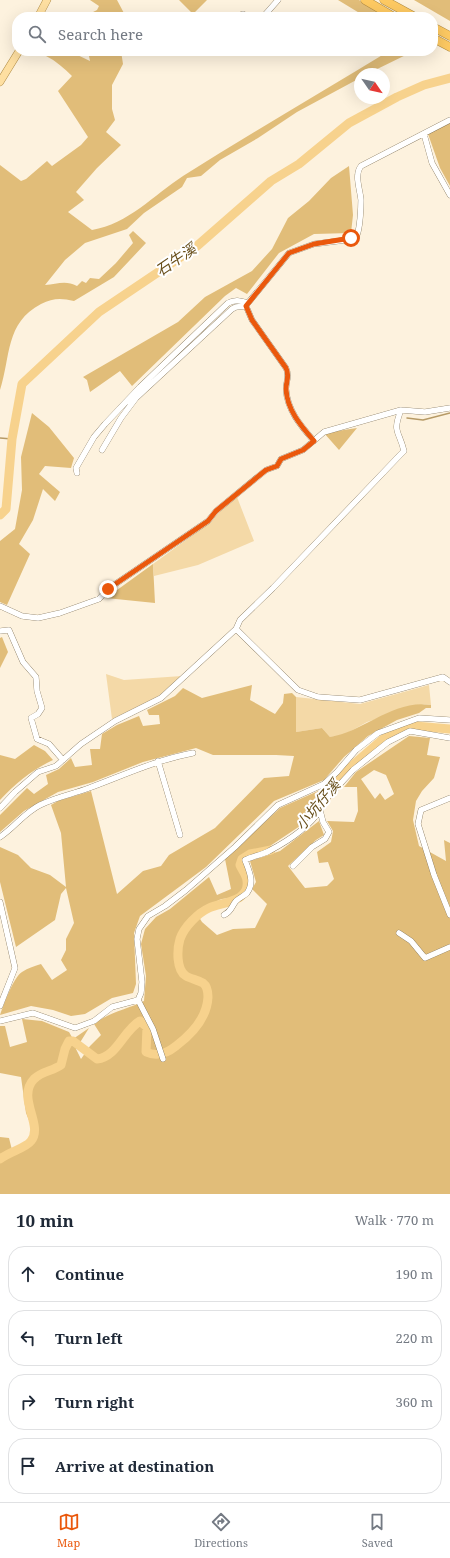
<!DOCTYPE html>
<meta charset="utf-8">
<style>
body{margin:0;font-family:"Noto Serif","Noto Sans TC",serif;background:#f2f2f3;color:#1f2937}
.compass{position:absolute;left:354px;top:68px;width:36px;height:36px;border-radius:50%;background:#fff;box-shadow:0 4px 16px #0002;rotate:124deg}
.stop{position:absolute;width:12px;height:12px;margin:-9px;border:3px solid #ea580c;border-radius:50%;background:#fff}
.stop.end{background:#ea580c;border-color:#fff;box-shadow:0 1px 4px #0008}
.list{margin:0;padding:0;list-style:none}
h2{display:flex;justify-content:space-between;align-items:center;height:52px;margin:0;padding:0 16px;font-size:17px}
h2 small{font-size:13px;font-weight:400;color:#747a83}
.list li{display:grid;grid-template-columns:26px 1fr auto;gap:12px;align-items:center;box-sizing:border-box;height:56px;margin:0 8px 8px;padding:0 8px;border:1px solid #e0e1e3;border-radius:16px}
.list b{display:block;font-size:15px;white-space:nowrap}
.list em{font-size:13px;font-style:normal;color:#747a83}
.icon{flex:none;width:22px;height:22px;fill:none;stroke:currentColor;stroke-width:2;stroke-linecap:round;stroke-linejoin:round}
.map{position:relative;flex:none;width:450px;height:1194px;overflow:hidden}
.search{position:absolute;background:#fff;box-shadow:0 4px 16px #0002;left:12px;right:12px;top:12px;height:44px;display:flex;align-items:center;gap:10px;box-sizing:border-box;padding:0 14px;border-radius:16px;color:#747a83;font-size:15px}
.sheet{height:308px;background:#fff}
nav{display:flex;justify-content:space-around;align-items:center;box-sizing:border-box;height:56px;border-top:1px solid #e0e1e3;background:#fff;font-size:11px;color:#747a83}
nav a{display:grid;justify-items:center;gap:2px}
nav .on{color:#ea580c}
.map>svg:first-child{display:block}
</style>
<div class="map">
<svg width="450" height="1194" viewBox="0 0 450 1194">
<rect width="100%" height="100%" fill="#fdf2de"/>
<path fill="#f4d9a7" d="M237,497L254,541L198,565L154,576L153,564L212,521L219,512Z
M106,674L124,680L182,676L156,698L112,719Z
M429,685L431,705L424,704L367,722L344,735L330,737L322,728L296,732V697L360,704Z"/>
<path fill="#e1bd79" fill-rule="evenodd" d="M90,0H117L126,17H90L91,13L97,10L99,6Z
M179,0H207L193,14Z
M338,0H359L386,17H366Z
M414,0H450V21Z
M26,51H69L90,61L88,51H121L123,64L112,85V109L115,120L106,132L121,145L97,168L76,192L84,200L68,212L92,230C128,224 154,195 183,176C251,133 320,93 389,51H414L367,74H360V78L297,112L258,138L220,160L201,176L187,178L182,187L144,213L127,229L85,243L65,260L45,285C57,284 66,280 77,286L82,281L86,283L90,278L99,279L116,263L133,243L129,235L133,231L146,243L114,277L74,301C61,298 53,298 41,304C5,323 11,356 0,390V165L21,181L26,179L47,161L52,166L81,145L88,137L58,91L72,76C64,68 56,61 46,56C39,52 32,58 26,51Z
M450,123V186L440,168L428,134Z
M349,166L353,215L351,233L314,234L279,253L247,294L236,288L225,296L132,386L120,371L90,392L87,380L83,377L178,322L205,297L252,271L272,249L288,218L309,201L331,178Z
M32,413L49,427L74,458L71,468L45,466L39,474L60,492L55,501L43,489L33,520L19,544L30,554L7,605L0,602V541L15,529L22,490L21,457Z
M357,428L339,450L324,433Z
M153,564L155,603L106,598Z
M2,637L8,652L0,668V638Z
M252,685L250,700L275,714L283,703L284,694L292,693L296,697V732L322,728L330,737C364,732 393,699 431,705V708H426L419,713L397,720L368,736L344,757L324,780L274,801L206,867L140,916L134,933L136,984L133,993L112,998L85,1014L71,1016L53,1010L31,1006L0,1015C4,1004 13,978 22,972C28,968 35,966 41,964L52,980L67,970L61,960L66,950V939L74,923L66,888L61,894L55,920L16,947L0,882V847L18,855L31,868L50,875L66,887L61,833L51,805L58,801L91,791L117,894L143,871L161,866L169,855L215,828L264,778L289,776L294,756L276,755H213L196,748L143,762L93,782L58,792L24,811L0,832V815L27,788L34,794L48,784L46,775L59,769L71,758L75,767L92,765L90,749H100L102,734L117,725L139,716L143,726L160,724L159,715H149L147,710L175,696L183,688L202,698Z
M409,736L430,738L427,755L440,757L434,778L422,791L416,801L413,820L419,846L446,861L444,840L450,843V1194H0V1137L9,1138L13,1154L35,1135L26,1113L21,1077L0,1073V1026H5L10,1047L27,1042L22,1019L42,1021L69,1032L73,1039L89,1028L76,1049L81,1059L90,1046L101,1035L94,1024C111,1011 126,1010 144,1001L146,976L141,944L145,929L156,917L170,909L209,877L217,895L231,889L225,859L280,808L327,787L338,775L341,777L309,820L267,848L243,856L241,860C247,875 252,889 234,897C229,899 222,898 219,900C211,904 204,909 197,914L202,922L217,935L233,929L255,928L267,904L252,889L256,882L250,861L280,851L319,821L324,835L316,840L288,866L305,888L327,886L334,879L328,862L319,863L317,852L331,842L333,831L327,821L354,822L358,811L357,787H344L356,772ZM374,770L386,775L394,794L385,800L380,793L375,799L361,779Z
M34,745L45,751L53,760C33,769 15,784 0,800V755L15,759Z"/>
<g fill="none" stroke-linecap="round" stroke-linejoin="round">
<path stroke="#b69a66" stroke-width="1.5" d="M407,418L423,420L450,413
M0,438L12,439"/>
<path stroke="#f7d28d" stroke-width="9" d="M0,515L6,509L12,439L22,384L99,312L197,246L271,181L299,164L349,123L397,97L424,85L450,78
M308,821L347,770L382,740L401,729L415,726L450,729
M0,1159C9,1152 26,1148 31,1141C44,1125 16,1098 34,1079C42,1071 53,1071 61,1065L65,1049L69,1041H73L97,1059C117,1057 123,1031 140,1021L147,1027L146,1052C157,1057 166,1054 176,1046C192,1034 207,1018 208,997C208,992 207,986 203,983C198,980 191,979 186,976C176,970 177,949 180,939C184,927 198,913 209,908C222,902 250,902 247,881C247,876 242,870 240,865L242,859L250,854L271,850"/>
<g stroke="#77674a" stroke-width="6">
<path id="minor" d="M234,17L243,14L247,17
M263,17L278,0
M424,134L432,163L450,195
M247,304L246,306L252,320L286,368C290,376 286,381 286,389C287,410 301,426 314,441
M102,450L121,418L136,398L232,309L236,307L246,306
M77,473L76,468L94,437L105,424L140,387L228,303C235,299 241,301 248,303L289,253L314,244L346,240L357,235C360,228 361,208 361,200C360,189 354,175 361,166L450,120
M0,606L22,616L38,618L60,613L99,599L108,589L208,521L216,511L266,470L277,466L281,459L303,450L324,432L401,410
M236,629L298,690L318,697L360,700L443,677L450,682
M0,631L9,630L23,662L36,677L37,691L42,708L38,714L31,718L37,739L49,744L63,760
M158,761L180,835
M450,798L421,810L418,824L434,875L450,915
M0,808L15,792L38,772L56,766L81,744L115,721L161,698L236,629L240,620L273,588L400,455L404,451C399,430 392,433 401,410L425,412L450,408
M0,837C15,827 24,813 40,805C56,797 73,794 89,788C124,775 156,760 193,753
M293,866L312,847L325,839L329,832L323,822L320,810L328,797L353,770L388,742L410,731L450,738
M0,902L15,968L0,1006
M224,915C232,911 231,907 236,901C239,898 244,896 247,893C255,882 249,871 245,860C253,856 262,855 269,851C288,841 309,827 320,810
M399,933L411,941L425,958L450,947
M138,1000L153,1029L163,1059
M0,1021L33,1013L75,1028L94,1021L112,1007L138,1000L141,993L142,982L137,939L139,929L148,916L165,906L186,890L235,847L278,805L324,784L337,772L356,750L378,733L419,718L450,720"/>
</g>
<g stroke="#af8b44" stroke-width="8">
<path id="major" d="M38,17L47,0
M0,82L19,51"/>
</g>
<g stroke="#af8b44" stroke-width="9">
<path id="highway" d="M365,0L394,17
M384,0L415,17
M433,27L450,36
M433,38L450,47"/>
</g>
<use href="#minor" stroke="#fff" stroke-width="5.5"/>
<use href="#major" stroke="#fedfa1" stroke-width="7"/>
<use href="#highway" stroke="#fdc962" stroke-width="8"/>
</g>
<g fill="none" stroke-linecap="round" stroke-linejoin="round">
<path stroke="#ea580c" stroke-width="5" d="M108,589L208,521L216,511L266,470L277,466L281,459L303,450L314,441C301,426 287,410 286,389C286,381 290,376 286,368L252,320L246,306L289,253L314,244L351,238"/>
</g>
<g text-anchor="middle" stroke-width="4" stroke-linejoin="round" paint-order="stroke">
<g font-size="15" font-style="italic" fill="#684f1b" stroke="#fff">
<text transform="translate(176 260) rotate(-34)" y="5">石牛溪</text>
<text transform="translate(318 805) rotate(-50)" y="5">小坑仔溪</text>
</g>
</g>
</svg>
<svg class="compass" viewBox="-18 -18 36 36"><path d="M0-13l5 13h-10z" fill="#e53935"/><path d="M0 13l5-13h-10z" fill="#747a83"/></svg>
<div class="stop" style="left:351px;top:238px"></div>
<div class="stop end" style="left:108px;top:589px"></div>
<div class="search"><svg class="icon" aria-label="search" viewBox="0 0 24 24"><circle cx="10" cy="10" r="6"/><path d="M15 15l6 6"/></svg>Search here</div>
</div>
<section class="sheet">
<h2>10 min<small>Walk · 770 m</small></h2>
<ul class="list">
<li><svg class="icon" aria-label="ahead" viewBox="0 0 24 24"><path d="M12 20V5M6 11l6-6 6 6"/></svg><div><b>Continue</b></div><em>190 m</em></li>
<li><svg class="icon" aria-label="left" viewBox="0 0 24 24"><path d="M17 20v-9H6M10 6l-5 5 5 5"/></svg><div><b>Turn left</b></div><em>220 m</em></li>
<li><svg class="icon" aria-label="right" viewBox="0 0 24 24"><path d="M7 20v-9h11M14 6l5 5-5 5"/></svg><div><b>Turn right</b></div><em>360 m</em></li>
<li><svg class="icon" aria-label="arrive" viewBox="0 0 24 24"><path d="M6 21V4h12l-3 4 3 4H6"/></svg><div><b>Arrive at destination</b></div></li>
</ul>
</section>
<nav>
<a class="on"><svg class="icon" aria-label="map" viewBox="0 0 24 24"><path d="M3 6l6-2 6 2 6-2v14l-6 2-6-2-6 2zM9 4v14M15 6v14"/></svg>Map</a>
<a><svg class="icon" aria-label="directions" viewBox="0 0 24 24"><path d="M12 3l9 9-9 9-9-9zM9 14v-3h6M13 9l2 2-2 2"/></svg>Directions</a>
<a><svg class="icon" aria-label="saved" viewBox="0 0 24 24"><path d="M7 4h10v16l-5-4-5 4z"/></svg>Saved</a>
</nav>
